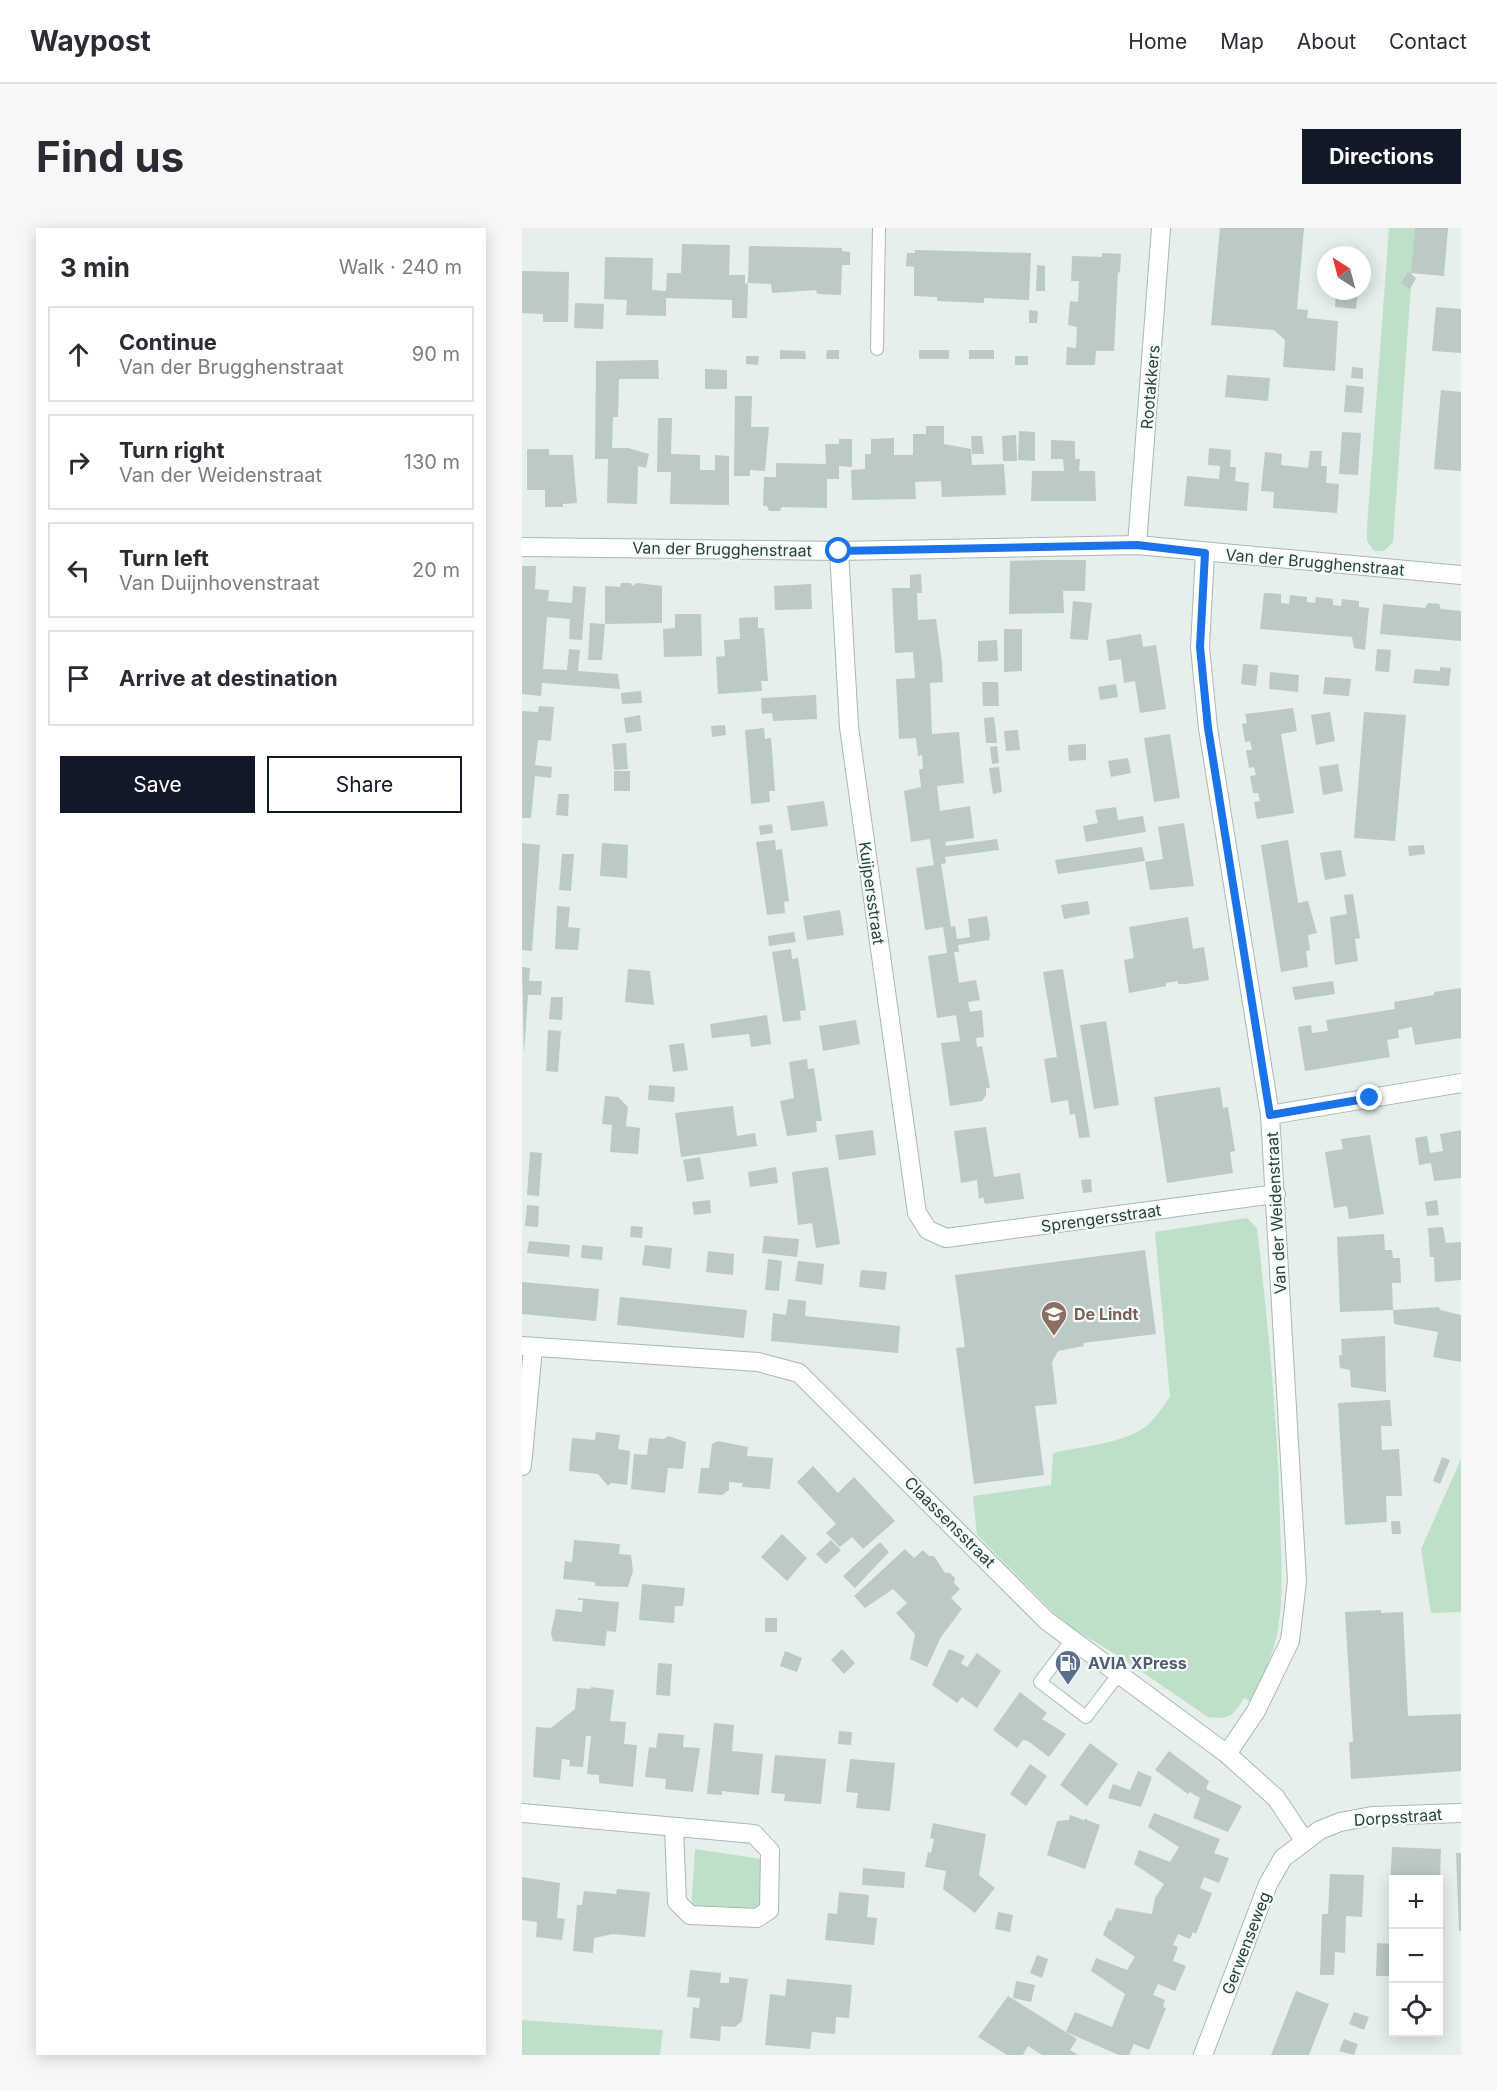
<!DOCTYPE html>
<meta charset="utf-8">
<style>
body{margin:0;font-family:Inter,sans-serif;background:#f7f7f7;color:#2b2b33}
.controls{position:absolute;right:18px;bottom:18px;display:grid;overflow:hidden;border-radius:0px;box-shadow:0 3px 15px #0003}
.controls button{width:54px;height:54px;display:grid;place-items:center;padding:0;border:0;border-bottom:2px solid #e1e1e2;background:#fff;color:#2b2b33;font:30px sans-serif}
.compass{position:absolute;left:795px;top:18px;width:54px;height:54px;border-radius:50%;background:#fff;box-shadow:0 3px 15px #0003;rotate:324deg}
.stop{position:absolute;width:18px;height:18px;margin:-14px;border:4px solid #1a73e8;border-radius:50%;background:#fff}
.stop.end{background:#1a73e8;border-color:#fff;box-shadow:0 2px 6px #0008}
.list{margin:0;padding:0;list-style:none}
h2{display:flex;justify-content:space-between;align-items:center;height:78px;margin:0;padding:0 24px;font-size:26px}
h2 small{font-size:20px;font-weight:400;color:#7c7c81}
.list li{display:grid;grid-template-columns:39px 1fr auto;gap:18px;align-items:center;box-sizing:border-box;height:96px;margin:0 12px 12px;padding:0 12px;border:2px solid #e1e1e2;border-radius:0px}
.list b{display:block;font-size:22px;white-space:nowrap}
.list p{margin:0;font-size:20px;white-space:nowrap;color:#7c7c81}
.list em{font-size:20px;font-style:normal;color:#7c7c81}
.actions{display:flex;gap:12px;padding:18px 24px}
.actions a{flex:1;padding:14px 0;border:2px solid #111827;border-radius:0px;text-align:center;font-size:21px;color:#111827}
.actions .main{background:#111827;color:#fff}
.icon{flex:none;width:33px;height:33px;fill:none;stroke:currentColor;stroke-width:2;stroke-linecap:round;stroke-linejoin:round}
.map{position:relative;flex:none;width:939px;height:1827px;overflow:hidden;border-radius:0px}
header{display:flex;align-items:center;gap:36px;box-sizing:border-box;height:84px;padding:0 30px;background:#fff;border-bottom:2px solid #e1e1e2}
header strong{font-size:28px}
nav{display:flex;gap:33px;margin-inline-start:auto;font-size:21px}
.intro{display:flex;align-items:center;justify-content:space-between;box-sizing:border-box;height:144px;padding:0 36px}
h1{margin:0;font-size:42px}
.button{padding:15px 27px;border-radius:0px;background:#111827;color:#fff;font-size:21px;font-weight:700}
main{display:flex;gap:36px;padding:0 36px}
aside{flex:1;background:#fff;border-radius:0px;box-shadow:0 3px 15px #0003}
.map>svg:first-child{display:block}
</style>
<header>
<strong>Waypost</strong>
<nav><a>Home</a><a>Map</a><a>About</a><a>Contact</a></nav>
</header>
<div class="intro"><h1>Find us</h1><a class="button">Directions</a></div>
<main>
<aside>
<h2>3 min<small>Walk · 240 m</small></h2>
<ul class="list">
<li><svg class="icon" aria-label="ahead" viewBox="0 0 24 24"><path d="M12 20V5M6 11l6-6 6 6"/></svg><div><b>Continue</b><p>Van der Brugghenstraat</p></div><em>90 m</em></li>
<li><svg class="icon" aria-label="right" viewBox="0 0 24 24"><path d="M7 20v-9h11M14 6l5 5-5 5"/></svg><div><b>Turn right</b><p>Van der Weidenstraat</p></div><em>130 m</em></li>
<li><svg class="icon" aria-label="left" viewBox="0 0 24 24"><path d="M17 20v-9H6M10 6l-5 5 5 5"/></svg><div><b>Turn left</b><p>Van Duijnhovenstraat</p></div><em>20 m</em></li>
<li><svg class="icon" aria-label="arrive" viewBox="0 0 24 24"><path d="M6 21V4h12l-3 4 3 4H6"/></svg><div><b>Arrive at destination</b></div></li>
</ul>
<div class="actions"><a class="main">Save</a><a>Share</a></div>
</aside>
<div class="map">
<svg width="939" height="1827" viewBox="0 0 939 1827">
<rect width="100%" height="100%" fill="#e6efeb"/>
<path fill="#bfe0c8" d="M867,0H893L871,314L862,323H852L845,313V299Z
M725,990L735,1000C746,1097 756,1194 758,1292C759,1329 762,1364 756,1401C752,1426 740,1451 729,1474L722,1470C711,1488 708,1492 686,1489L598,1429L543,1396L455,1307L451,1268L529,1257L531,1225C560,1218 604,1216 627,1196C635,1188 641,1178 648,1169L633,1004Z
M939,1231V1384L909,1385L899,1321Z
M173,1621L246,1632L240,1694L169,1683Z
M0,1792L141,1802L138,1827H0Z"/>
<path fill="#bbcac4" d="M698,0H782L775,81L786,82L785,90L816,93L813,143L761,139L763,112L752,102L689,97Z
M893,0H926L922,48L889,45Z
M160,16L208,17L207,47H223V56L226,55L225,90H210V72L144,70V88L104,87L105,72L82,71L83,29L131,30L130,62L144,63L145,45H159Z
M227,18L320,20V23L328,24V37H320L319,67L295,66L294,62L250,65L249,56L226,55Z
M393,22L509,25L507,72L462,70V75L438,74L415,73V69L392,68V39L384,38L385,25H393Z
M580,25L599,26L598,45L596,44L592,123H574L573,137H544L545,119L554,120L555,99L546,97L548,73L556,74L557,53H549L550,28L580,29Z
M515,37L523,38V63H514Z
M0,43L47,44L46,94H21V86L0,85Z
M886,44L894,50L888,61L879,55Z
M814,63H836L834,81L813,79Z
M53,75L82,76L81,101L52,100Z
M914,79L939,81V125L910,123Z
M507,82L516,83L515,95H507Z
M258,122L283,123L284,131H258Z
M305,122H317V131H304Z
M397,122H427V131H397Z
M447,122H472V131H447Z
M224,128H237L236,137L224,136Z
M493,128H506V137H493Z
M136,132L137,151H97L96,189H91L90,220H106L127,226L124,240L116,238L115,276L85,275L86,231H73L74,133Z
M830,139L841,140V151L829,150Z
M183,141L205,142V161H183Z
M705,147L748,150L746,173L703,169Z
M824,157L842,159L840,185L822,184Z
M919,162L939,164V243L912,241Z
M213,168H230L229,199H247L243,243L228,242V248H212Z
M136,190H150L149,226L178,227V242H193V227L207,228V277L148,276L149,244H135Z
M404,198H422V216L449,221L450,237L482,236L484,267L420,269L419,253L393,254L394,271L330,272L329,242L343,241V226H349V211L372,210V227H391V206H404Z
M497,203L513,204V233L496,232Z
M820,204L839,205L836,247L817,246Z
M494,207L495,233H481L480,208Z
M449,208H460L462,226H450Z
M317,211H330V239L317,238V251H305V280L260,279L258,283H247L245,278H241L242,249H254V235L304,236L303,216H317Z
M529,212L553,213V231H558L557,243H573L574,273H509L510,243H542L541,231H529Z
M687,220L709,222L708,239H714L713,253L727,255L725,283L662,278L665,248L697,251L698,238L686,237Z
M5,221H27V227H51L55,275L41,276V279H23V262H5Z
M788,223H800L799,238H805L804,255L817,256L815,285L751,280L752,264L739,263L743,224L760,226L759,237L786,240Z
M526,332H564L563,363H541L542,385L487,386L488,333Z
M0,338H14L13,361L27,362L26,373L50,375L51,358L64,359L60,412L47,411L48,391L25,389L21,441L45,442L47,421L58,422L56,443L96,446L98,461L20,455L19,468L0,466Z
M399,346L400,365H395L396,392L414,391L420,435L421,454L408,455L410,506L437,504L442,555L415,558L418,583L448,578L452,610L423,614L424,618L475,611L477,622L423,629L424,635L419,636L429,699L433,698L435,711L448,709L446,691L465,688L468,706L467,712L436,717L437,724H432L437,755L454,752L458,772L446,774L448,784L460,782L462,809L454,810L455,819L460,818L468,860H464V867L460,873L428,878L419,815L438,813L434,787L415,790L406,728L425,725L421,699L403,702L394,640L412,637L409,619L408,611L389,614L382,563L399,559L397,541H401L400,527L396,528L394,510L377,511L374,451L393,450L391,424L373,425L370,360H388V347Z
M99,355H109L110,358L115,355L140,358V395L83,396V358L98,359Z
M289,356L290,381L253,382L252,358Z
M742,365L759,366V375L767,376L768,367L785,369V374L793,375L794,369L811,371V377L819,378L820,371L837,373V379L847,380L843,422L832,420L830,409L738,401Z
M551,373L570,375L566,412L548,411Z
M906,375L917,376L919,381L939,383V413L858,406L861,376L903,380Z
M153,386H179L180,428L142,429L141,401L153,400Z
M236,389V400H242L246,453H239L240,463L196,466L194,429L203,428L202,412L218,411L217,390Z
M68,395L83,396L80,432H66Z
M482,401H500V443L482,444Z
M619,406L621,419L634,417L644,481L618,485L613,453L602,455L599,431L587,433L584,412Z
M475,412L476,433L456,434V413Z
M855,421L869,422L867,444L853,443Z
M721,436L736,437L734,458L719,456Z
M918,439L929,440L927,458L891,455L893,441L918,443Z
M748,444L777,447L776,464L747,461Z
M803,449L829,451L827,468L801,466Z
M460,454H476L477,478H461Z
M594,456L596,469L578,472L576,459Z
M119,463L120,475L100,476L99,465Z
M294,467L295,491L251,493L250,485L240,486L239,470Z
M17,478L32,479L29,513L16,512L13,537L30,539L29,550L13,548L9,590H0V483L16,484Z
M771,480L775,503L759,506L772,585L735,591L732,574L738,573L736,565H731L728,548L734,547L732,539L727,540L724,522H730L728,513L723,514L720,496L725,495L723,486Z
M808,484L813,513L794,517L789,487Z
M842,484L884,487L873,613L832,610Z
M118,487L120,503L104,505L102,490Z
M472,489L475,515H464L462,490Z
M203,497L204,507L190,509L189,498Z
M242,500L243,511L249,510L253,563H247L248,574L229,576L223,502Z
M496,502L498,522L484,523L482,503Z
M648,506L658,570L632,574L622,510Z
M104,515L106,541L92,542L90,516Z
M564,516V532L547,533L546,517Z
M475,518L477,535L470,536L468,519Z
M606,530L609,545L589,549L586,533Z
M816,536L821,563L801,567L797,539Z
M477,539L480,564L471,566L467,540Z
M92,543H108V563H92Z
M36,566H47L46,588L34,587Z
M302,573L306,598L269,603L265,578Z
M594,579L596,592L621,588L624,604L564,614L561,598L576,595L573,582Z
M662,595L672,658L628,662L623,634L641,631L636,599Z
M250,596L251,605L238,607L237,598Z
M253,612L254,622L260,621L267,673L262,674L263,685L245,687L234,614Z
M766,612L776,675L786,673L795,705L786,707L788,722L784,723L786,739L759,744L739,617Z
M0,615L18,617L10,723L0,722Z
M80,615L106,617L105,650L78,648Z
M902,617L903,626L887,628L886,618Z
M620,619L623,633L536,646L533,632Z
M819,622L824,648L803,652L798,625Z
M40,626H52L49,663L37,662Z
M831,666L838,710L833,711L836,733L813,737L808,689L825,686L822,667Z
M566,673L568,686L542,691L539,677Z
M35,678L48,679L46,699L58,700L56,722L33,721Z
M318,682L322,707L285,712L281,688Z
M666,689L671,721L682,719L687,752L664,756H656V753L644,755V758L607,765L602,732L612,730L607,699Z
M272,704L274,714L247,718L246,708Z
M269,721L270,731L276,730L284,782L278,783L279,792L261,794L250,724Z
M0,739L8,740L7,753H20L19,767H6L2,827Z
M106,741L128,743L132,777L103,774Z
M541,741L568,909L557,910L553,886L548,887L546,872L529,875L522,831L535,829L521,744Z
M811,753L813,766L773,772L770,759Z
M939,760V810L893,817L890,799L876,802L877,810L865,812L868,829L783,843L776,799L789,797L790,805L806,803L804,792L873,781L872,774L912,767V764Z
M29,769H41L40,792L27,791Z
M245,787L249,816L229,819L227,806L190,810L188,796Z
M334,792L338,816L301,823L297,798Z
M584,793L597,877L572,881L558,797Z
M26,802L39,803L36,844L24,843Z
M162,815L166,842L151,844L147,817Z
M285,831L286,841L292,840L300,893H294L295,904L265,908L258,873L272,870L267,834Z
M127,857L153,859L152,874L126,872Z
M698,859L701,880L706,879L713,923L708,924L711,945L645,955L632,869Z
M83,868L96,869L106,879L104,898L118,900L116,926L88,924L90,897L80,896Z
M211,878L215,908L233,905L235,918L159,929L153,885Z
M464,899L472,949L498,945L502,971L463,976L461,969L457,971L455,952L439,955L432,903Z
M351,902L354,927L317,932L313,907Z
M939,902V950L912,953L909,935L897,937L893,910L905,908L908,925L921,923L918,906Z
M848,907L862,986L827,991L825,978L812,980L803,924L821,921L819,911Z
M8,924L20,925L17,968L5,967Z
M178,929L182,951L165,954L161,932Z
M254,939L256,955L228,959L226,944Z
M306,939L318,1016L294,1020L290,995L276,997L270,944Z
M569,951L570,964L561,965L559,952Z
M188,972L189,985L172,987L170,974Z
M915,972L917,987L905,988L903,974Z
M5,977L17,978L16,999L3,998Z
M109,998L121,999L120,1010L108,1009Z
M921,999L924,1015L939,1014V1052L913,1054L912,1029H908L906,1000Z
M862,1006L863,1022H870L871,1030H878L879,1055H870L871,1082L818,1084L815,1009Z
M242,1008L277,1011L275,1029L240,1025Z
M7,1013L48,1017L47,1029L5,1025Z
M60,1017L81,1019L80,1032L59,1030Z
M123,1017L150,1020L148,1041L120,1037Z
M623,1022L634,1106L561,1115L562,1118L536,1123L530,1134L535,1176L513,1178L522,1247L452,1256L434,1120L443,1119L433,1047Z
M186,1023L212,1026L211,1047L184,1044Z
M246,1031L260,1033L257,1063L243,1062Z
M276,1033L302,1036L300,1057L273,1053Z
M339,1042L365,1044L363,1062L337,1059Z
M0,1054L77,1061L74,1093L0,1086Z
M98,1069L225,1082L222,1110L95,1097Z
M266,1071L284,1073L283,1088L378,1098L376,1125L249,1113L251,1085L264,1087Z
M917,1079L918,1082L939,1087V1134L911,1129L916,1104L872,1096L871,1082Z
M863,1108L864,1164L829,1159L828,1142L818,1140L817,1127H820L819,1111Z
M868,1172L870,1198H859L860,1222L877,1221L880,1268H864L865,1294L823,1297L816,1175Z
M74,1204L98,1207L96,1221L108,1223L105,1257L89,1255L86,1258L76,1246L47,1243L50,1210L73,1212Z
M146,1208L164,1214L161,1241L146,1240L143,1265L109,1261L112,1226L125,1227L127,1210L142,1211Z
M196,1213L226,1219L225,1228L251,1230L248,1261L220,1259L221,1255L207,1254V1262L200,1267L176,1265L179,1240H187L190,1216Z
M920,1229L928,1232L918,1256L911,1253Z
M291,1238L316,1265L332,1249L373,1293L341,1321L330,1309L318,1319L304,1305L314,1296L275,1254Z
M869,1293H878L879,1306H870Z
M260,1306L285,1330L265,1353L239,1329Z
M52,1312L98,1316L97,1326L109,1327L111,1343L106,1359L73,1358V1354L41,1351L43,1333L50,1334Z
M309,1312L319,1322L304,1336L294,1326Z
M358,1314L367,1324L333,1360L321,1348Z
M383,1321L392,1330L401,1322L407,1328H412L423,1345H428L433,1350L432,1355L438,1361L429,1370L440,1381L419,1409L405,1439L388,1431L393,1406L374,1385L385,1375L371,1361L343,1380L332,1368Z
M120,1356L163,1360L161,1378H153L152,1395L117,1392Z
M56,1370L97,1374L94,1404L85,1403L83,1418L31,1413L29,1405L34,1381L60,1384L61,1372H56Z
M859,1382V1385L881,1384L886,1488L939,1486V1543L829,1551L827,1514H831L823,1384Z
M243,1390H255V1404H243Z
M320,1421L333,1435L322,1446L309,1432Z
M427,1421L443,1428L439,1435L445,1439L455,1425L479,1443L455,1480L440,1469L435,1475L410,1457Z
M263,1423L280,1430L275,1444L258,1438Z
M136,1435L150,1436L148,1468L134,1467Z
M69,1459L92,1462L88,1493L104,1494L102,1516L115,1517L111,1559L77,1555V1547L65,1546L69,1508H64L61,1539L47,1538L48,1532L40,1531L38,1552L11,1549L14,1499L29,1500L53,1481L55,1460L69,1461Z
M498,1464L525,1485L520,1491L544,1506L527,1529L506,1513L501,1512L495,1520L471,1502Z
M192,1495L212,1497L210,1523L241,1526L237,1567L200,1563V1567L185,1566Z
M317,1503L330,1504L329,1517L316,1516Z
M136,1505L162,1507L161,1519L178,1520L171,1564L143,1561L144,1551L123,1549L127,1519L134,1520Z
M568,1515L596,1536L565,1578L538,1557Z
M647,1523L687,1553L684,1561L720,1578L706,1604L671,1590L678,1570L668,1564L666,1566L633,1542Z
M253,1527L304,1531L299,1576L262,1573L263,1566L249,1565Z
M328,1531L373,1535L368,1583L334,1580L336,1565L324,1564Z
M508,1536L525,1548L504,1578L488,1566Z
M616,1543L630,1549L619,1579L586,1570L591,1556L608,1562Z
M632,1585L698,1611L692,1625L707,1630L697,1655L682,1649L678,1660L690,1665L674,1706L671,1704L668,1711L656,1706L651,1717L656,1719L651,1733L664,1738L653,1763L636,1756L631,1767L643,1772L641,1779L644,1780L627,1822L612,1816L607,1827H597L544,1804L553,1784L590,1799L603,1766L569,1743L574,1730L605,1742L613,1729L581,1707L587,1692L589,1693L594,1680L630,1686L633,1670L642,1656L612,1636L617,1622L648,1634L657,1619L626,1599Z
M548,1587L562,1592L565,1590V1592L578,1597L563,1641L525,1627L535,1593L547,1592Z
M411,1595L464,1606L457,1647L473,1660L453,1685L421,1661L424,1643L403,1639L406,1624L409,1625L412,1611L408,1610Z
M870,1619L919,1621L918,1652H872V1659H868Z
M934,1625H939V1703H937Z
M341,1640L383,1644L382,1660L340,1657Z
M808,1646L842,1647L840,1689L824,1688L823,1725L813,1724L812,1747H798L800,1686H806Z
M0,1649L38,1655L35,1690L43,1691L40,1712L14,1709L15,1694L0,1692Z
M95,1661L128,1664L123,1709L91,1706L72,1710L71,1725L51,1723L55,1677H60L62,1663L94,1666Z
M317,1664L347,1667L345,1689L355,1690L352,1717L303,1712L306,1685L315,1686Z
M476,1684L491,1687L488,1704L473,1701Z
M855,1715L872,1716V1748H854Z
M515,1727L526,1731L520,1750L508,1745Z
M168,1742L199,1745L198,1755H207V1749L226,1751L220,1793L213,1799L199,1798L198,1813L168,1810L171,1779L177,1780L178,1770L165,1769Z
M265,1751L330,1757L327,1790L314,1789L313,1806L290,1804L288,1821L243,1817L248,1766L263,1768Z
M494,1753L513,1757L509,1774L491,1770Z
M774,1763L807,1776L797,1801L787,1827H749Z
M486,1768L555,1811L548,1822L556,1827H520L506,1818L501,1827H485L456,1809Z
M832,1784L847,1789L842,1802L827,1796Z
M822,1811L836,1816L832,1827L817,1823Z"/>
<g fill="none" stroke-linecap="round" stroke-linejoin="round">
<g stroke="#a8b8b2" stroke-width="14">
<path id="service" d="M355,121L357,0
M550,1412L518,1454L564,1489L596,1447"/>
</g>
<g stroke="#a8b8b2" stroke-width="20">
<path id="minor" d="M615,317L639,0
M0,319L317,323L615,317L939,347
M317,323L327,499L395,985L406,1002L424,1010L754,966
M683,325L678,419L686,500L748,887L775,1353L768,1413L734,1483L705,1526
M748,887L939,855
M0,1118L236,1134L277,1145L525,1393L705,1526L754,1570L782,1612
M0,1238L11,1120
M0,1585L232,1606L248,1623L247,1682L235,1690L168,1687L155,1674L152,1600"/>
</g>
<g stroke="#a8b8b2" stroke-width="20">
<path id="tertiary" d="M681,1827L746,1656L761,1630L798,1602L818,1594L850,1588L939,1585"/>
</g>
<use href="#service" stroke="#fff" stroke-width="12"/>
<use href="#minor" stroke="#fff" stroke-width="18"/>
<use href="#tertiary" stroke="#fff" stroke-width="18"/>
</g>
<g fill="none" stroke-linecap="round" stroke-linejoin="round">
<path stroke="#1a73e8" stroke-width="8" d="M317,323L615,317L683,325L678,419L686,500L748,887L848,870"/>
</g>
<defs>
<g id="school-pin" transform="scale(1.35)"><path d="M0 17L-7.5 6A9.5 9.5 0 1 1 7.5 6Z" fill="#8d6e63" stroke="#f7fbf9"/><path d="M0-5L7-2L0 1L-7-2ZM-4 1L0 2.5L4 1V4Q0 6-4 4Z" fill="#fff"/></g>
<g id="fuel-pin" transform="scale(1.35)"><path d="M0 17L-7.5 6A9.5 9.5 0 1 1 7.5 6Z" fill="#5c6f8a" stroke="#f7fbf9"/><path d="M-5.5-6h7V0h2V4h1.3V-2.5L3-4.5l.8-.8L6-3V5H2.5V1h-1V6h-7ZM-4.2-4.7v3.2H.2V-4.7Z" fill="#fff"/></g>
</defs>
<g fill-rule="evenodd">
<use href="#school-pin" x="532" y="1086"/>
<use href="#fuel-pin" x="546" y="1435"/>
</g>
<g text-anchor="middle" stroke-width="4.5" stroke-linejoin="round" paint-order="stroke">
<g font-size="16" fill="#24423a" stroke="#f7fbf9">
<text transform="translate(628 159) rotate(-85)" y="6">Rootakkers</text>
<text transform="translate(200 321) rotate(1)" y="6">Van der Brugghenstraat</text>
<text transform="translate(793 334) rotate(5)" y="6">Van der Brugghenstraat</text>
<text transform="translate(350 665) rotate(82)" y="6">Kuijpersstraat</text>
<text transform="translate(754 985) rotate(-93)" y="6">Van der Weidenstraat</text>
<text transform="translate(579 990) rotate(-8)" y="6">Sprengersstraat</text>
<text transform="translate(428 1294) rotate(45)" y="6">Claassensstraat</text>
<text transform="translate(876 1589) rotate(-4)" y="6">Dorpsstraat</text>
<text transform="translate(724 1715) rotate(-69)" y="6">Gerwenseweg</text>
</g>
<g font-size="16" font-weight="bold" fill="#785e54" stroke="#f7fbf9" text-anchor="start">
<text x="552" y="1092">De Lindt</text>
</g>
<g font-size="16" font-weight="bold" fill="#4e5e75" stroke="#f7fbf9" text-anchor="start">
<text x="566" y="1441">AVIA XPress</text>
</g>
</g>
</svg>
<div class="controls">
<button>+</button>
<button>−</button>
<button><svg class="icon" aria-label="locate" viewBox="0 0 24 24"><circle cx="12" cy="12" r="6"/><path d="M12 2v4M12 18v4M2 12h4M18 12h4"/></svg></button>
</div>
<svg class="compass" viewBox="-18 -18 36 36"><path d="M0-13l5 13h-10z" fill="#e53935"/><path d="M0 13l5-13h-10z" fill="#7c7c81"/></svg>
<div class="stop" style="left:317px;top:323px"></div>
<div class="stop end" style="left:848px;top:870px"></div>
</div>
</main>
